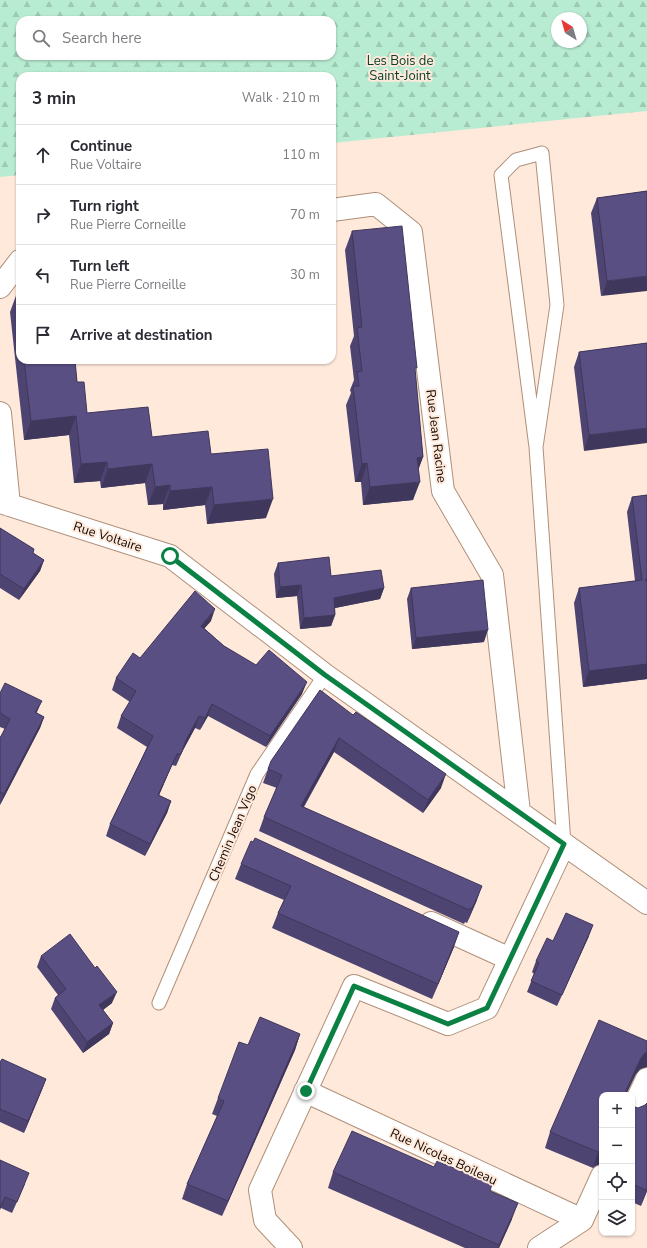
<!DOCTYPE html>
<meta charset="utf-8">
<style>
body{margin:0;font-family:"Nunito Sans",sans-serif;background:#f7f7f7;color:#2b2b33}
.controls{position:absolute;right:12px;bottom:12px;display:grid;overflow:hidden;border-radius:8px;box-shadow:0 1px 3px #0004}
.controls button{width:36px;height:36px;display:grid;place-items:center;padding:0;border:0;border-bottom:1px solid #e1e1e2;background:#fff;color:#2b2b33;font:20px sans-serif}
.compass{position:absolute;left:551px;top:12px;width:36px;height:36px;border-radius:50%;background:#fff;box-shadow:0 1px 3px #0004;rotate:323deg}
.stop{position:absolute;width:12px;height:12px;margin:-9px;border:3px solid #0b8043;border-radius:50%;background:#fff}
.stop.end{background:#0b8043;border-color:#fff;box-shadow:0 1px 4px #0008}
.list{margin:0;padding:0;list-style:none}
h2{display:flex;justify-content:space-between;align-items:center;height:52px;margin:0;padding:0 16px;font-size:17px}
h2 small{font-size:13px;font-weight:400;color:#7c7c81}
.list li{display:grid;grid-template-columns:26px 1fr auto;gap:12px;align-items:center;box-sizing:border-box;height:60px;padding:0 16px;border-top:1px solid #e1e1e2}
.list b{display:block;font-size:15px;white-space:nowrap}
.list p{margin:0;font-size:13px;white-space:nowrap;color:#7c7c81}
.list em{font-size:13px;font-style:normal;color:#7c7c81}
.icon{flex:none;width:22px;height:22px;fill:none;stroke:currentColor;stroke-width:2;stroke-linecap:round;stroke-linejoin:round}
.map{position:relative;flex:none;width:647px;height:1248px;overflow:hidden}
.search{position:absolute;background:#fff;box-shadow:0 1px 3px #0004;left:16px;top:16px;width:320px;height:44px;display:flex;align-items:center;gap:10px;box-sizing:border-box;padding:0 14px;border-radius:12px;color:#7c7c81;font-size:15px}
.panel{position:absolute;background:#fff;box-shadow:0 1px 3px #0004;left:16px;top:72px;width:320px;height:292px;border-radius:12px}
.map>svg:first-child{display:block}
</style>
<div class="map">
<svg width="647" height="1248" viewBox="0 0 647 1248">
<defs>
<pattern id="forest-firs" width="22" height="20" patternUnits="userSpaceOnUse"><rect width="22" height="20" fill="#b8ecd2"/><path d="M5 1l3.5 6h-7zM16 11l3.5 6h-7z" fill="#9dc9b3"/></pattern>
</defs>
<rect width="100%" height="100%" fill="#fee9db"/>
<path fill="url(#forest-firs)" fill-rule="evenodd" d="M0,0H647V111L332,143V76H20V175L0,177ZM557,18H581V42H557ZM20,20H332V56H20Z"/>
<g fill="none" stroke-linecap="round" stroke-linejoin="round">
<g stroke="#af907a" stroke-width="15">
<path id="lane" d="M536,447L557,305L542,153L516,160L501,175L536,447L564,844
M159,1003L257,774L325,675"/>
</g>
<g stroke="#af907a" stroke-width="24">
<path id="street" d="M332,210L376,204L411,232L443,491L492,575L519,812
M0,287L20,261
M0,413L9,505
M0,502L170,556L325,675L647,903
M431,923L510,959
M305,1091L582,1220
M632,1111L647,1079
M582,1220L602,1176
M291,1248L265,1220L260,1190L354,986L448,1024L487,1008L564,844
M539,1248L582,1220"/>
</g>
<use href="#lane" stroke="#fff" stroke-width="13"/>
<use href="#street" stroke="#fff" stroke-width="22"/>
</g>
<path fill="#4d4471" d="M647,191L601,296L591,213L597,198Z
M352,231L415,372L423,457L418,470L413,500L363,505L361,482H355L346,405L351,393L350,390L354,380L350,346L354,336L345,250Z
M17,293H20V360H75L77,382L87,413L152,437L266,518L207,524L205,505L163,510V504L148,505L145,483L101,488L100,481L74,483L69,435L24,440L10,312Z
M647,343L584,451L574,367L579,352Z
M647,495V679L583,687L574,603L579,588L635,581L627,512L632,497Z
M0,528L33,553L44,560L40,571L19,600L0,588Z
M278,563L331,576L384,588L380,599L335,608V615L331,626L300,629L297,596L276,598L274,574Z
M411,588L484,642L412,649L407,599Z
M211,621L204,628L224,646L302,694L266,747L208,716L200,730L195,728L182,752L176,766L172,765L159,795L171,801L167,813L145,856L106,836L110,824L147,747L117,728L121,716L130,702L112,690L116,678L140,658Z
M320,690L441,788L423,813L334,752L304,807L477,900L467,923L465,922L464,924L259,831L264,817L277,788L263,783L268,769Z
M0,693L44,717L40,728L0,805V738L5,729L0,727Z
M241,864L454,947L432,999L272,928L278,913L284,900L235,879Z
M589,936L557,1006L527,992L534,974L532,972L536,961L553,941Z
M41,956L112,1003L103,1010L113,1023L109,1034L83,1053L51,1009L55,998L58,995L37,967Z
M300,1034L295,1050L222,1216L182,1199L187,1184L217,1116L212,1114L218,1098L248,1045Z
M647,1041V1067L640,1069L636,1074L602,1095V1164H600L595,1166L593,1168L545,1148L550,1132Z
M0,1062L46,1079L24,1133L0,1122Z
M632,1106L647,1191L641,1206L632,1202Z
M0,1160L25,1184L12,1213L1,1208L0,1210Z
M333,1172L490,1191L512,1219L499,1248H465L328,1188Z"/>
<path fill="#3f375c" d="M647,276V291L601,296L607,281Z
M76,416L69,435L24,440L31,421Z
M647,428V443L584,451L589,435Z
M423,457L416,476L417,458Z
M107,462L100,481L74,483L81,464Z
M367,463L361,482H355L362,464Z
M152,464L145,483L101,488L108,469Z
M420,482L413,500L363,505L370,487Z
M170,485L163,504L148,505L155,487Z
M212,487L205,505L163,510L170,491Z
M273,499L266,518L207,524L214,505Z
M44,560L40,571L19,600L24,589Z
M301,585L297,596L276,598L280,587Z
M384,588L380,599L330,609L334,598Z
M215,609L211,621L197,637L201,626Z
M335,615L331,626L300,629L304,618Z
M488,630L484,642L412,649L416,638Z
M647,664V679L583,687L589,671Z
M307,682L302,694L266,747L270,736Z
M42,701L37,712L31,723L35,712Z
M212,704L208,716L200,730L205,718Z
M199,716L195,728L182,752L176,766L186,740Z
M44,717L40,728L0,805L4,794Z
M339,738L334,752L296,819L301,806Z
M177,754L172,765L154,807L158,795Z
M446,774L441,788L423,813L428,800Z
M171,801L167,813L145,856L150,844Z
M482,886L477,900L467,923L472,909Z
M593,925L589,936L557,1006L562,995Z
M459,932L454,947L432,999L438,984Z
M117,992L112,1003L95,1016L99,1005Z
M113,1023L109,1034L83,1053L87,1042Z
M300,1034L295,1050L222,1216L228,1201Z
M645,1053H647V1065L646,1067L640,1069L636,1074L626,1095V1090L641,1058Z
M46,1079L42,1090L24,1133L28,1121Z
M602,1149V1159L600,1164L595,1166L593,1168L598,1152Z
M647,1189V1191L641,1206Z
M518,1203L512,1219L499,1248H498Z"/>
<path fill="#5a4f83" stroke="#3f375c" d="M647,191V276L607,281L597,198Z
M402,226L417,368H415L423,457L417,458L420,482L370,487L367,463L362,464L353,386H359L357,372L362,371L357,328L362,327L352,231Z
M17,293H20V321Z
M647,343V428L589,435L579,352Z
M24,360H75L77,382H84L87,413L148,407L152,437L208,431L211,454L268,449L273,499L214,505L212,487L170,491V485L155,487L152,464L108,469L107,462L81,464L76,416L31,421Z
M647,495V580H645H647V664L589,671L579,588L642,580L632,497Z
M0,528L34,549L33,553L44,560L24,589L0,574Z
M329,557L331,576L381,570L384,588L334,598L335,615L304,618L301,585L280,587L278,563Z
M483,580L488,630L416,638L411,588Z
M195,591L215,609L201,626L224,646L256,665L269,650L307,682L270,736L212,704L205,718L199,716L186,740L181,754H177L158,795L171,801L150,844L110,824L153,736L121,716L136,691L116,678L133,653L140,658Z
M5,683L42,701L35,712L44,717L4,794L0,792V738L10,719L0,713V693Z
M320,690L353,715L356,712L446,774L428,800L339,738L301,806L482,886L472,909L470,908L469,910L264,817L282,775L268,769L271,761Z
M255,838L459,932L438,984L278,913L291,886L241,864L251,841L253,842Z
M566,913L593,925L562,995L531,981L539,963L536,961L547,938L553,941Z
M70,934L95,968L97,966L117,992L99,1005L113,1023L87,1042L55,998L66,989L41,956Z
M260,1017L300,1034L228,1201L187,1184L224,1101L218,1098L239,1042L248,1045Z
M599,1020L647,1041V1053H645L641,1058L626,1090V1095H602V1149L598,1152L550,1132Z
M2,1059L46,1079L28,1121L0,1109V1062Z
M647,1103V1189L646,1190L632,1184V1106L638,1108L645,1105Z
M352,1131L434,1167L437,1161L492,1184L490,1191L518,1203L499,1245L333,1172Z
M0,1160L29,1173L17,1202L5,1197L0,1208Z"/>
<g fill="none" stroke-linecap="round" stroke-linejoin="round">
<path stroke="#0b8043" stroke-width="5" d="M170,556L325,675L564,844L487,1008L448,1024L354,986L306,1091"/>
</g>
<g text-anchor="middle" stroke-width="4" stroke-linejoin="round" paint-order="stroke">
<g font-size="13" fill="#06402b" stroke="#fee9db">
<text x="400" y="65">Les Bois de<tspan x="400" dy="15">Saint-Joint</tspan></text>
</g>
<g font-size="13" fill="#140903" stroke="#fee9db">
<text transform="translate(437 436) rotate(83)" y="5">Rue Jean Racine</text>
<text transform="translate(108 536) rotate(18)" y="5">Rue Voltaire</text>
<text transform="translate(232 833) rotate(-67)" y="5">Chemin Jean Vigo</text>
<text transform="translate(444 1156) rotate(25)" y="5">Rue Nicolas Boileau</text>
</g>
</g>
</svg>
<div class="controls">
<button>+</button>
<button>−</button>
<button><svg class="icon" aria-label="locate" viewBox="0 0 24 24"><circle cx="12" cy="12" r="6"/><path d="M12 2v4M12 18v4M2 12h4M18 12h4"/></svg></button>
<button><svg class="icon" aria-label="layers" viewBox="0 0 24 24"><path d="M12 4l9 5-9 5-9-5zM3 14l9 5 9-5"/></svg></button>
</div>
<svg class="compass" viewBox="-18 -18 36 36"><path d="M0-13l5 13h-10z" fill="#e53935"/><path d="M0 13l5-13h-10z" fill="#7c7c81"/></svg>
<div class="stop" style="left:170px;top:556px"></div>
<div class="stop end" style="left:306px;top:1091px"></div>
<div class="search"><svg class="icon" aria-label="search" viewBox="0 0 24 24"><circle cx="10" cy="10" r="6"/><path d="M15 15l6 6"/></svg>Search here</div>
<section class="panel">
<h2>3 min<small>Walk · 210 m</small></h2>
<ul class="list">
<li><svg class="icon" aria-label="ahead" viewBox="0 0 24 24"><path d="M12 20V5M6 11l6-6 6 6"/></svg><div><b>Continue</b><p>Rue Voltaire</p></div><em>110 m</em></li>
<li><svg class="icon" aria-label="right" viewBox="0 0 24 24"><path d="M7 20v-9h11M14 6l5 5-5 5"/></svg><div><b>Turn right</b><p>Rue Pierre Corneille</p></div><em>70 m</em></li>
<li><svg class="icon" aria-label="left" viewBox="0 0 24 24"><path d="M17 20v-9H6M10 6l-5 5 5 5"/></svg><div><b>Turn left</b><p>Rue Pierre Corneille</p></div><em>30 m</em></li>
<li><svg class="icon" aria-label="arrive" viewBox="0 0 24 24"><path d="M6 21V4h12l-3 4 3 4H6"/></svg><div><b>Arrive at destination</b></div></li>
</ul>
</section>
</div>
